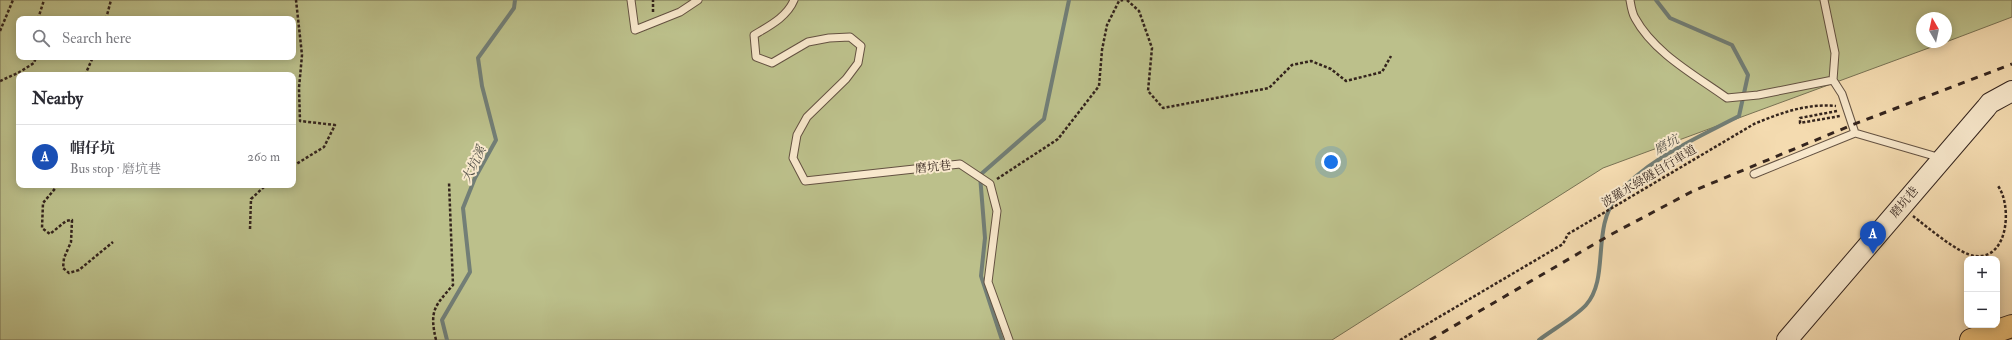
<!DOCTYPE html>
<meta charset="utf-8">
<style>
body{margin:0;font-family:"IM FELL Double Pica","Noto Serif TC",serif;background:#f2f2f3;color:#2b2b33}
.controls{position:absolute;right:12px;bottom:12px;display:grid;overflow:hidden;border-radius:8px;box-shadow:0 2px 10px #0003}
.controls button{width:36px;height:36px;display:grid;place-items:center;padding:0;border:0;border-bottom:1px solid #e1e1e2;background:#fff;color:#2b2b33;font:20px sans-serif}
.compass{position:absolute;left:1916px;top:12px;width:36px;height:36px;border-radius:50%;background:#fff;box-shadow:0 2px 10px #0003;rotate:351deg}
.you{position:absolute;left:1331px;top:162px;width:14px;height:14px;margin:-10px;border:3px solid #fff;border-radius:50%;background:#1a73e8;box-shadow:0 0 0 6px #1a73e833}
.badge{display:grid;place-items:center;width:26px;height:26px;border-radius:50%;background:#8f2418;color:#fff;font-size:13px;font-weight:700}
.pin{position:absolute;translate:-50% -33px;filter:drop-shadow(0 1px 2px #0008)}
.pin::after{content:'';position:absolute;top:21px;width:14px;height:12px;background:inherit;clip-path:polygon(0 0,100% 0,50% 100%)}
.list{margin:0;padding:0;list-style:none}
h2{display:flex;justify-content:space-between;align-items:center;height:52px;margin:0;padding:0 16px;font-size:17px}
h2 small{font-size:13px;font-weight:400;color:#7c7c81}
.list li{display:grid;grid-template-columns:26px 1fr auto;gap:12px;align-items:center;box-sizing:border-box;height:64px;padding:0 16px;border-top:1px solid #e1e1e2}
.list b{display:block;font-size:15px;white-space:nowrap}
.list p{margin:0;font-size:13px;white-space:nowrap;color:#7c7c81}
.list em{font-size:13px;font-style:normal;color:#7c7c81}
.icon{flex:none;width:22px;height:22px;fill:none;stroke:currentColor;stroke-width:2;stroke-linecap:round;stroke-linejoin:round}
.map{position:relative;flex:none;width:2012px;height:340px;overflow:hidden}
.search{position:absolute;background:#fff;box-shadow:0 2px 10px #0003;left:16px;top:16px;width:280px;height:44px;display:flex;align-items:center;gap:10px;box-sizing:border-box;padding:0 14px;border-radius:8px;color:#7c7c81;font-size:15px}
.panel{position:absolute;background:#fff;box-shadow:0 2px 10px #0003;left:16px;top:72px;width:280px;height:116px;border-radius:8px}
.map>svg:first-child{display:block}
</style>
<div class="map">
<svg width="2012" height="340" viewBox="0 0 2012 340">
<rect width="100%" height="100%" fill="#f4dbb0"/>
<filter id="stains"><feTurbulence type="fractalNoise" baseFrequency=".005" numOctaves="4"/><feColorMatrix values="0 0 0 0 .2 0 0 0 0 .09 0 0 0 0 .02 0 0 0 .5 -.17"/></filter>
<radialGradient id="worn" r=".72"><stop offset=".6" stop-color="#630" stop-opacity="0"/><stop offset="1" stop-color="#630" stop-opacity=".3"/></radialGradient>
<path fill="#bcc08b" stroke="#787254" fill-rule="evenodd" d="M0,0H2012V17L1946,42V18H1922V42H1945L1603,168L1332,340H0ZM19,19H293V57H19ZM19,75H293V185H19Z"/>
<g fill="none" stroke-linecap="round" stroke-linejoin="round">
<path stroke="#727e76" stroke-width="4" d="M447,340L442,320L470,272L463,208L475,178L496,140L482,86L478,58L514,8L515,0
M1002,340L981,276L985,238L980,175L1044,119L1069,0
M1539,340C1552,330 1575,317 1586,305C1610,278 1591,229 1617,196C1645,160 1699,137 1739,116L1748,75L1732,45L1670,18L1656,0"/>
<g stroke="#645242" stroke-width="9">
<path id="lane" d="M631,0L635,30L680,12L698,0
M794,0C787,17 769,26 754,35L756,57L772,63L808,42L829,38L850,37L861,46L858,63L846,79L807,117L797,135L793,158L805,181L960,164L990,184L997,211L988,282L1009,340
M1630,0C1631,6 1632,13 1635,18C1654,53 1695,75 1727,98L1758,95L1833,80
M1824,0L1835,53L1833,80L1842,94L1855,133L1941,158
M1754,174L1855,133"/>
</g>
<g stroke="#34241d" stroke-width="22">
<path id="secondary" d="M1787,340L1986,108L1990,103L2012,91"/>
</g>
<g stroke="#34241d" stroke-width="24">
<path id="primary" d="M1971,340L2012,326"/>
</g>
<path stroke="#34241d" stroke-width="2.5" stroke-dasharray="3 2" stroke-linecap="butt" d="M1127,0L1139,11L1152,48L1148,91L1163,108L1269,88L1292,65L1311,61L1331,69L1346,81L1382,72L1391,56
M653,12V0
M38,19L44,0
M106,19L111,0
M0,31L13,0
M85,75L93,57
M0,81L18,73L34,63L36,57
M1837,111L1800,118V123L1840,116
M293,166L324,147L335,125L300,121L299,88L302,55L296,0
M997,179L1058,139L1099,86L1102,50L1107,25L1119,1L1123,0
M58,185L43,203L42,228L50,234L66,221L72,220L71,242L64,258L63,268L69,273L79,270L113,242
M1913,216C1926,226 1960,255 1975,256C2009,260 2012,205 1998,186
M250,229L251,199L266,185
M436,340C429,310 435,306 453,285L449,182
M1400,340L1563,244L1568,234L1754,124C1780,113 1808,103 1836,106"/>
<use href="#lane" stroke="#f8e8cc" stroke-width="7"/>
<use href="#secondary" stroke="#f8e8cc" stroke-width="20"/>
<use href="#primary" stroke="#eabe78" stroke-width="22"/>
<path stroke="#34241d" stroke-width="3" stroke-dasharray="7 7" stroke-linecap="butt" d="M1430,340L1610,235L1693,191L1852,125L2012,64"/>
</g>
<g text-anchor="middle" stroke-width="4" stroke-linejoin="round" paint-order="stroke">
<g font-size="12" fill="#34241d" stroke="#f8e8cc">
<text transform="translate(933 167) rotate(-6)" y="4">磨坑巷</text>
<text transform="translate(1649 176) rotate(-31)" y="4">波羅水綠隧自行車道</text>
<text transform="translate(1904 202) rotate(-50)" y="4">磨坑巷</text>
</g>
<g font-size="13" font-style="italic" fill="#535149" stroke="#f8e8cc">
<text transform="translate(1666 144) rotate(-29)" y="5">磨坑</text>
<text transform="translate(473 164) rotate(-64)" y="5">大坑溪</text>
</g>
</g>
<rect width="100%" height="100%" filter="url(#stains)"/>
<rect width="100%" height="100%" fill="url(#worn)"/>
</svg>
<div class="controls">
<button>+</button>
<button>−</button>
</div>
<svg class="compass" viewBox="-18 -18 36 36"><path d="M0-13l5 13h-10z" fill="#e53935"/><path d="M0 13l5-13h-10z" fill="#7c7c81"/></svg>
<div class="you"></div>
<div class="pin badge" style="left:1873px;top:254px;background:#1a4fb4">A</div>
<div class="search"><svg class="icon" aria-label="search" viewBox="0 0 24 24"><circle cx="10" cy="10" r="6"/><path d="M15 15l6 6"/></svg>Search here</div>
<section class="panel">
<h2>Nearby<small></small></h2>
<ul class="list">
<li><span class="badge" style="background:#1a4fb4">A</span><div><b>帽仔坑</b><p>Bus stop · 磨坑巷</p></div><em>260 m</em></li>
</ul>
</section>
</div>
